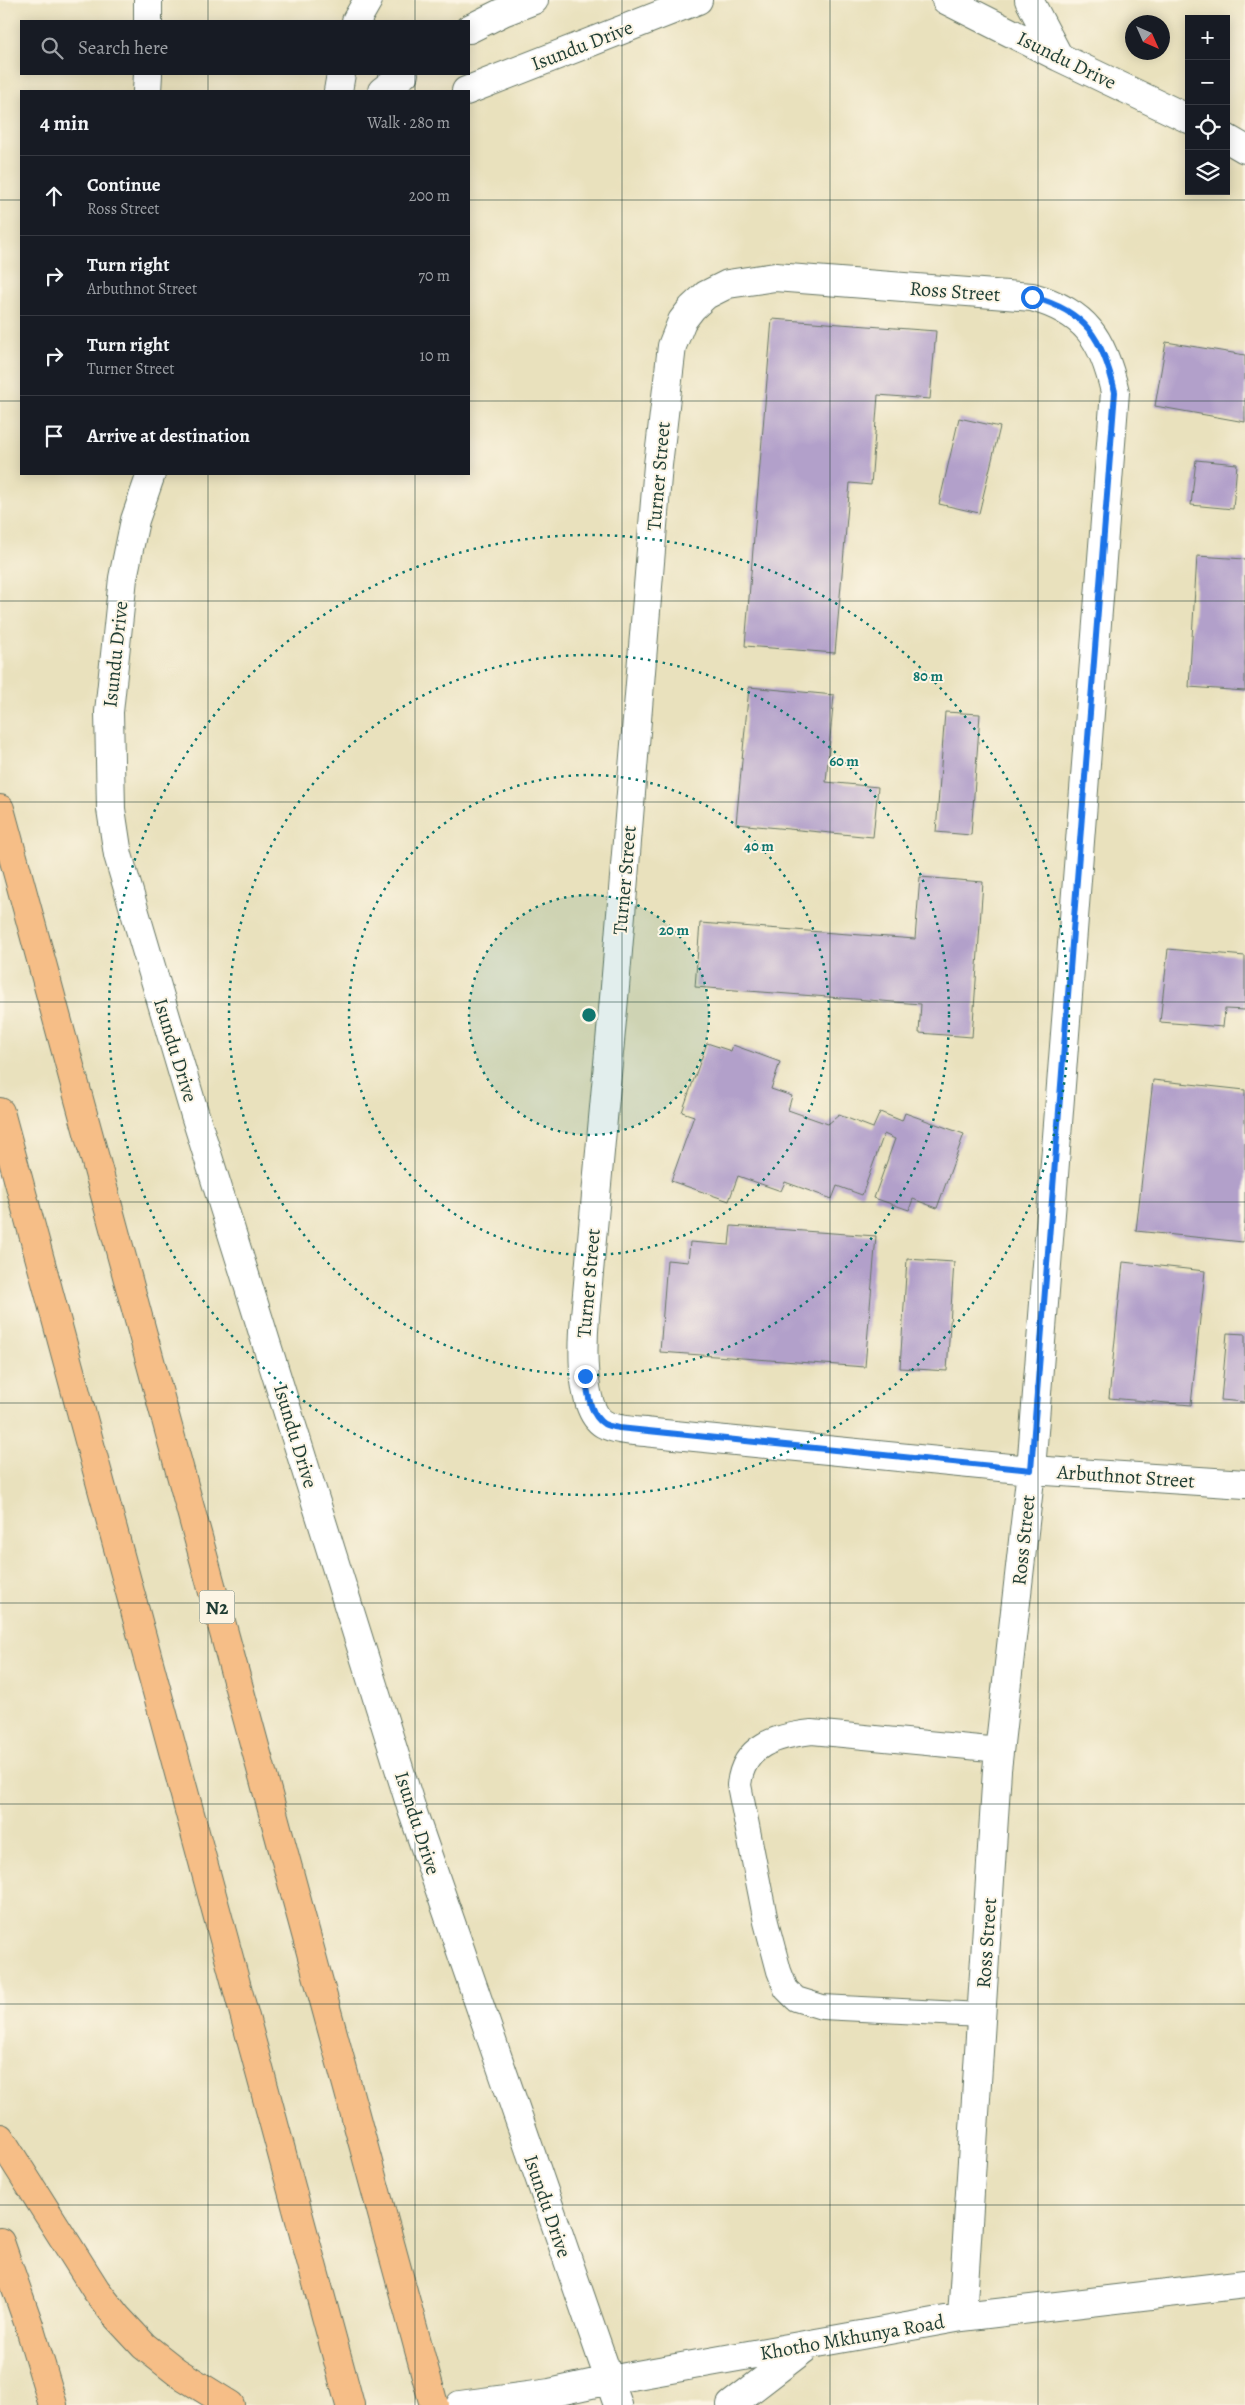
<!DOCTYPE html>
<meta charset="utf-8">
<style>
body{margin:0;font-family:Alegreya,serif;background:#20242c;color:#f1f3f6}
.controls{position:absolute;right:15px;top:15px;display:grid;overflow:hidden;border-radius:0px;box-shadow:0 2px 12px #0003}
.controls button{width:45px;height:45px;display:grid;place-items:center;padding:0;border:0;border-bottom:1px solid #363941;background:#171b24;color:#f1f3f6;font:25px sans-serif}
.compass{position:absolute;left:1125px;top:15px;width:45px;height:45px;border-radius:50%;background:#171b24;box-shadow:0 2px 12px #0003;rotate:135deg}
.stop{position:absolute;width:15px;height:15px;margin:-11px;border:4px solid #1a73e8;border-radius:50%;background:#fff}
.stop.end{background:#1a73e8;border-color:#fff;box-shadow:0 1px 5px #0008}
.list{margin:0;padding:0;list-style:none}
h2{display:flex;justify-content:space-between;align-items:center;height:65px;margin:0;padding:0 20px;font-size:21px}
h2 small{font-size:16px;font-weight:400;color:#9ea1a6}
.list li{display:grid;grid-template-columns:32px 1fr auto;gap:15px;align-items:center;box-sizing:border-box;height:80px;padding:0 20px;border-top:1px solid #363941}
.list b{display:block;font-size:19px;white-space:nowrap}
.list p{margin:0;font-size:16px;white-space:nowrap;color:#9ea1a6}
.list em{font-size:16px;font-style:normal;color:#9ea1a6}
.icon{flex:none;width:28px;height:28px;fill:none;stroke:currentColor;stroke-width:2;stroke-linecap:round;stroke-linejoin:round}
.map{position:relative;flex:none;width:1245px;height:2405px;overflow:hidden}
.search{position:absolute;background:#171b24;box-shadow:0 2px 12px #0003;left:20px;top:20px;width:450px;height:55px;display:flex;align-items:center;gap:12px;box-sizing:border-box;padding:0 18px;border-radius:0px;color:#9ea1a6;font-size:19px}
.panel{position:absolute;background:#171b24;box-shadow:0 2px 12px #0003;left:20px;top:90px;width:450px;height:385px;border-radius:0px}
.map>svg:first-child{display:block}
</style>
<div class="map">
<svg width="1245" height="2405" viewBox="0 0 1245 2405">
<rect width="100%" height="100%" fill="#fcf5e5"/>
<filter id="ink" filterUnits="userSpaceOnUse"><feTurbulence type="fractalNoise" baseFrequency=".02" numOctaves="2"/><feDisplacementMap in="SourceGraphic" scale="10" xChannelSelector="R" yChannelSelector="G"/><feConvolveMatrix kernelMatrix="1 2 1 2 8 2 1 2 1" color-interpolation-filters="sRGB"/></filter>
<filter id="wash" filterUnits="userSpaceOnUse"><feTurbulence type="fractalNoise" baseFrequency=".0096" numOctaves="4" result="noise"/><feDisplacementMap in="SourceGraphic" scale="20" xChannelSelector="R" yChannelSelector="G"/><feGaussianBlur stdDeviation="1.12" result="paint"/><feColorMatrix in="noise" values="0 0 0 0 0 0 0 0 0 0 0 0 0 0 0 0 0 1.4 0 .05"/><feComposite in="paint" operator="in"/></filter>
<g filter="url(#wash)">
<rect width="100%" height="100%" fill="#e9e1bd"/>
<g id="blocks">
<path fill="#b2a0ca" d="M772,319L936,331L930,399L878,395L871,485L850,483L835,653L745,646Z
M1166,342L1245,355V422L1155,406Z
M959,418L1000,427L979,513L939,504Z
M1196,460L1237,464L1233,509L1191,505Z
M1197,556L1245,559V691L1189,687Z
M749,687L834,695L826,782L878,787L873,837L736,824Z
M945,712L980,714L971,835L936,832Z
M920,877L983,882L972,1037L919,1033L921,1004L695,987L700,923L915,939Z
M1168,949L1245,956V1010L1225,1009L1223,1027L1160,1022Z
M707,1043L731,1051L733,1045L780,1062L771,1089L792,1096L788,1110L828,1124L839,1115L873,1128L880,1112L902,1121L905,1113L964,1134L937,1208L913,1199L909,1210L874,1198L895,1139L884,1134L862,1195L837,1186L832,1199L785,1182L781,1191L738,1176L729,1201L671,1181L694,1116L682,1112Z
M1153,1080L1245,1090V1219L1243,1242L1136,1231Z
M731,1226L876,1236L865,1367L660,1352L667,1260L688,1262L690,1242L729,1245Z
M907,1259L954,1262L947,1371L900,1368Z
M1123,1262L1205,1271L1191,1405L1109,1398Z
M1227,1333L1245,1334V1402L1221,1400Z"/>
</g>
</g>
<g filter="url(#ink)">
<use href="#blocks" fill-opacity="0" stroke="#667664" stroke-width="1"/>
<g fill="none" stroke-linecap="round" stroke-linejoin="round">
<g stroke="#667664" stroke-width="26">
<path id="lane" d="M981,2015L822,2007L796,1999L786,1989L779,1971L766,1922L739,1785C743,1745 776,1736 812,1732L1000,1750"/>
</g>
<g stroke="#667664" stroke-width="30">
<path id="street" d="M148,0V21
M946,0L1059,57L1189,119
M1029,0L1059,57
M356,21L368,0
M469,29L503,12L534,0
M147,91L148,74
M338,91L341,74
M382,91L404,74
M466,91L698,0
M1226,138L1245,149
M151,474L135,520L123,578L109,712L111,809L118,855L195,1115L412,1810L618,2405
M962,2317L997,1770L1031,1470L1115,392C1103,339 1086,312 1032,297L775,277L728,284L706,295L692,308L682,321L672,346L658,465L615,987L585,1316C583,1340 579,1410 604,1424C617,1431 638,1431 654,1433L1031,1470L1245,1484
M460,2405L550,2393L609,2380L962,2317L1245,2284
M731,2405L804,2349"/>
</g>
<g stroke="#667664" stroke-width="30">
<path id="primary" d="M0,2138L96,2290L117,2317L144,2346L177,2372L230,2405
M0,2242L29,2325L53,2405"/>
</g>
<g stroke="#667664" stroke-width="30">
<path id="highway" d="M0,809L434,2405
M0,1112L350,2405"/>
</g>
<use href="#lane" stroke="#fff" stroke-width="24"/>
<use href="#street" stroke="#fff" stroke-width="28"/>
<use href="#primary" stroke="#f6be87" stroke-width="28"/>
<use href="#highway" stroke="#f6be87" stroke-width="28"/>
</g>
</g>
<g fill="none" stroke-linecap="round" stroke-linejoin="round" filter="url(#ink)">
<path stroke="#1a73e8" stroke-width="6" d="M585,1376C588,1391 589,1415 604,1424C608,1426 614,1427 619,1428L1031,1470L1115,392C1103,339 1086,311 1032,297"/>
</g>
<path fill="none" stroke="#1f3d34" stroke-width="1" stroke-opacity="0.55" d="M208,0V21M415,0V21M622,0V2405M830,0V2405M1038,0V2405M208,74V91M415,74V91M0,200H21M469,200H1245M0,401H21M469,401H1245M208,474V2405M415,474V2405M0,601H1245M0,802H1245M0,1002H1245M0,1202H1245M0,1403H1245M0,1603H1245M0,1804H1245M0,2004H1245M0,2205H1245"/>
<circle cx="589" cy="1015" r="120" fill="#0f766e" fill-opacity=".12"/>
<g fill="none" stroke="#0f766e" stroke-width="2.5" stroke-dasharray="2.5 5">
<circle cx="589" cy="1015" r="120"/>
<circle cx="589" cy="1015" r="240"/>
<circle cx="589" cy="1015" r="360"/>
<circle cx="589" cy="1015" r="480"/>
</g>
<g text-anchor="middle" stroke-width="4" stroke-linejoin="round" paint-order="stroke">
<rect fill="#fcf5e5" stroke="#617469" stroke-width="1" x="199.5" y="1590.5" width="35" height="33" rx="4"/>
<g font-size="19" font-weight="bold" fill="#1f3d34">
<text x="217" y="1614">N2</text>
</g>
<g font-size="20" fill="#1f3d34" stroke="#fcf5e5">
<text transform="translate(582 45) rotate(-21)" y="7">Isundu Drive</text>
<text transform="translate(1067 60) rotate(26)" y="7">Isundu Drive</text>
<text transform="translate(955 291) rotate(4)" y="7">Ross Street</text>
<text transform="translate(658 476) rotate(-85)" y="7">Turner Street</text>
<text transform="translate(115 654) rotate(-84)" y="7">Isundu Drive</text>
<text transform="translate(624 880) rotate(-85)" y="7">Turner Street</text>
<text transform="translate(176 1050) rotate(73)" y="7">Isundu Drive</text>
<text transform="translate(588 1283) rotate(-85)" y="7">Turner Street</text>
<text transform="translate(296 1436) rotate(73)" y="7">Isundu Drive</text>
<text transform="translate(1126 1476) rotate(4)" y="7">Arbuthnot Street</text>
<text transform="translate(1023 1540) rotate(-84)" y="7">Ross Street</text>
<text transform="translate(418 1823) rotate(72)" y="7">Isundu Drive</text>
<text transform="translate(986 1943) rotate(-86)" y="7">Ross Street</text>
<text transform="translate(548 2206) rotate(71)" y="7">Isundu Drive</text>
<text transform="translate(852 2337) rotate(-10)" y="7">Khotho Mkhunya Road</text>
</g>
</g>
<circle cx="589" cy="1015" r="8" fill="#0f766e" stroke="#fcf5e5" stroke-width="2.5"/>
<g font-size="15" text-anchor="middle" font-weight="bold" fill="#0f766e" stroke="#fcf5e5" stroke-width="4" stroke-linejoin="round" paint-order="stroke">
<text x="928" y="681">80 m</text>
<text x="844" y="766">60 m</text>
<text x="759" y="851">40 m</text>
<text x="674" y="935">20 m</text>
</g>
</svg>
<div class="controls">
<button>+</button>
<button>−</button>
<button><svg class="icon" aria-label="locate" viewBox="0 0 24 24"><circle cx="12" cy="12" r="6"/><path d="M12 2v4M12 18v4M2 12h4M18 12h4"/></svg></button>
<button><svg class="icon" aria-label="layers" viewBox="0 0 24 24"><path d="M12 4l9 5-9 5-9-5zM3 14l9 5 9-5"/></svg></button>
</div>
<svg class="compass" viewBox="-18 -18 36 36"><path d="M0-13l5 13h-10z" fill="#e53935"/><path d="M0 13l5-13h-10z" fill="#9ea1a6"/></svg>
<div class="stop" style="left:1032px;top:297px"></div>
<div class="stop end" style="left:585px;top:1376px"></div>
<div class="search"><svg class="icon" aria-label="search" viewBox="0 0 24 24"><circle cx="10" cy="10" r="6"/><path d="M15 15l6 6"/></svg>Search here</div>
<section class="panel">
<h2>4 min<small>Walk · 280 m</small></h2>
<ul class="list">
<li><svg class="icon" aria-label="ahead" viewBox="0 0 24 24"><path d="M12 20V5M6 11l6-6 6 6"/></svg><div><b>Continue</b><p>Ross Street</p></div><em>200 m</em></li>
<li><svg class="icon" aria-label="right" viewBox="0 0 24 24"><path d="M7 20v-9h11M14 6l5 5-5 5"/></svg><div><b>Turn right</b><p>Arbuthnot Street</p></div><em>70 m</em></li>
<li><svg class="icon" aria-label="right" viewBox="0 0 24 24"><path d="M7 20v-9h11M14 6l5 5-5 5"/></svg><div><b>Turn right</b><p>Turner Street</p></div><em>10 m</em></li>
<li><svg class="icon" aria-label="arrive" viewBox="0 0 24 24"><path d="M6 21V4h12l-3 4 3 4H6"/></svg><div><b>Arrive at destination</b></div></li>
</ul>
</section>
</div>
